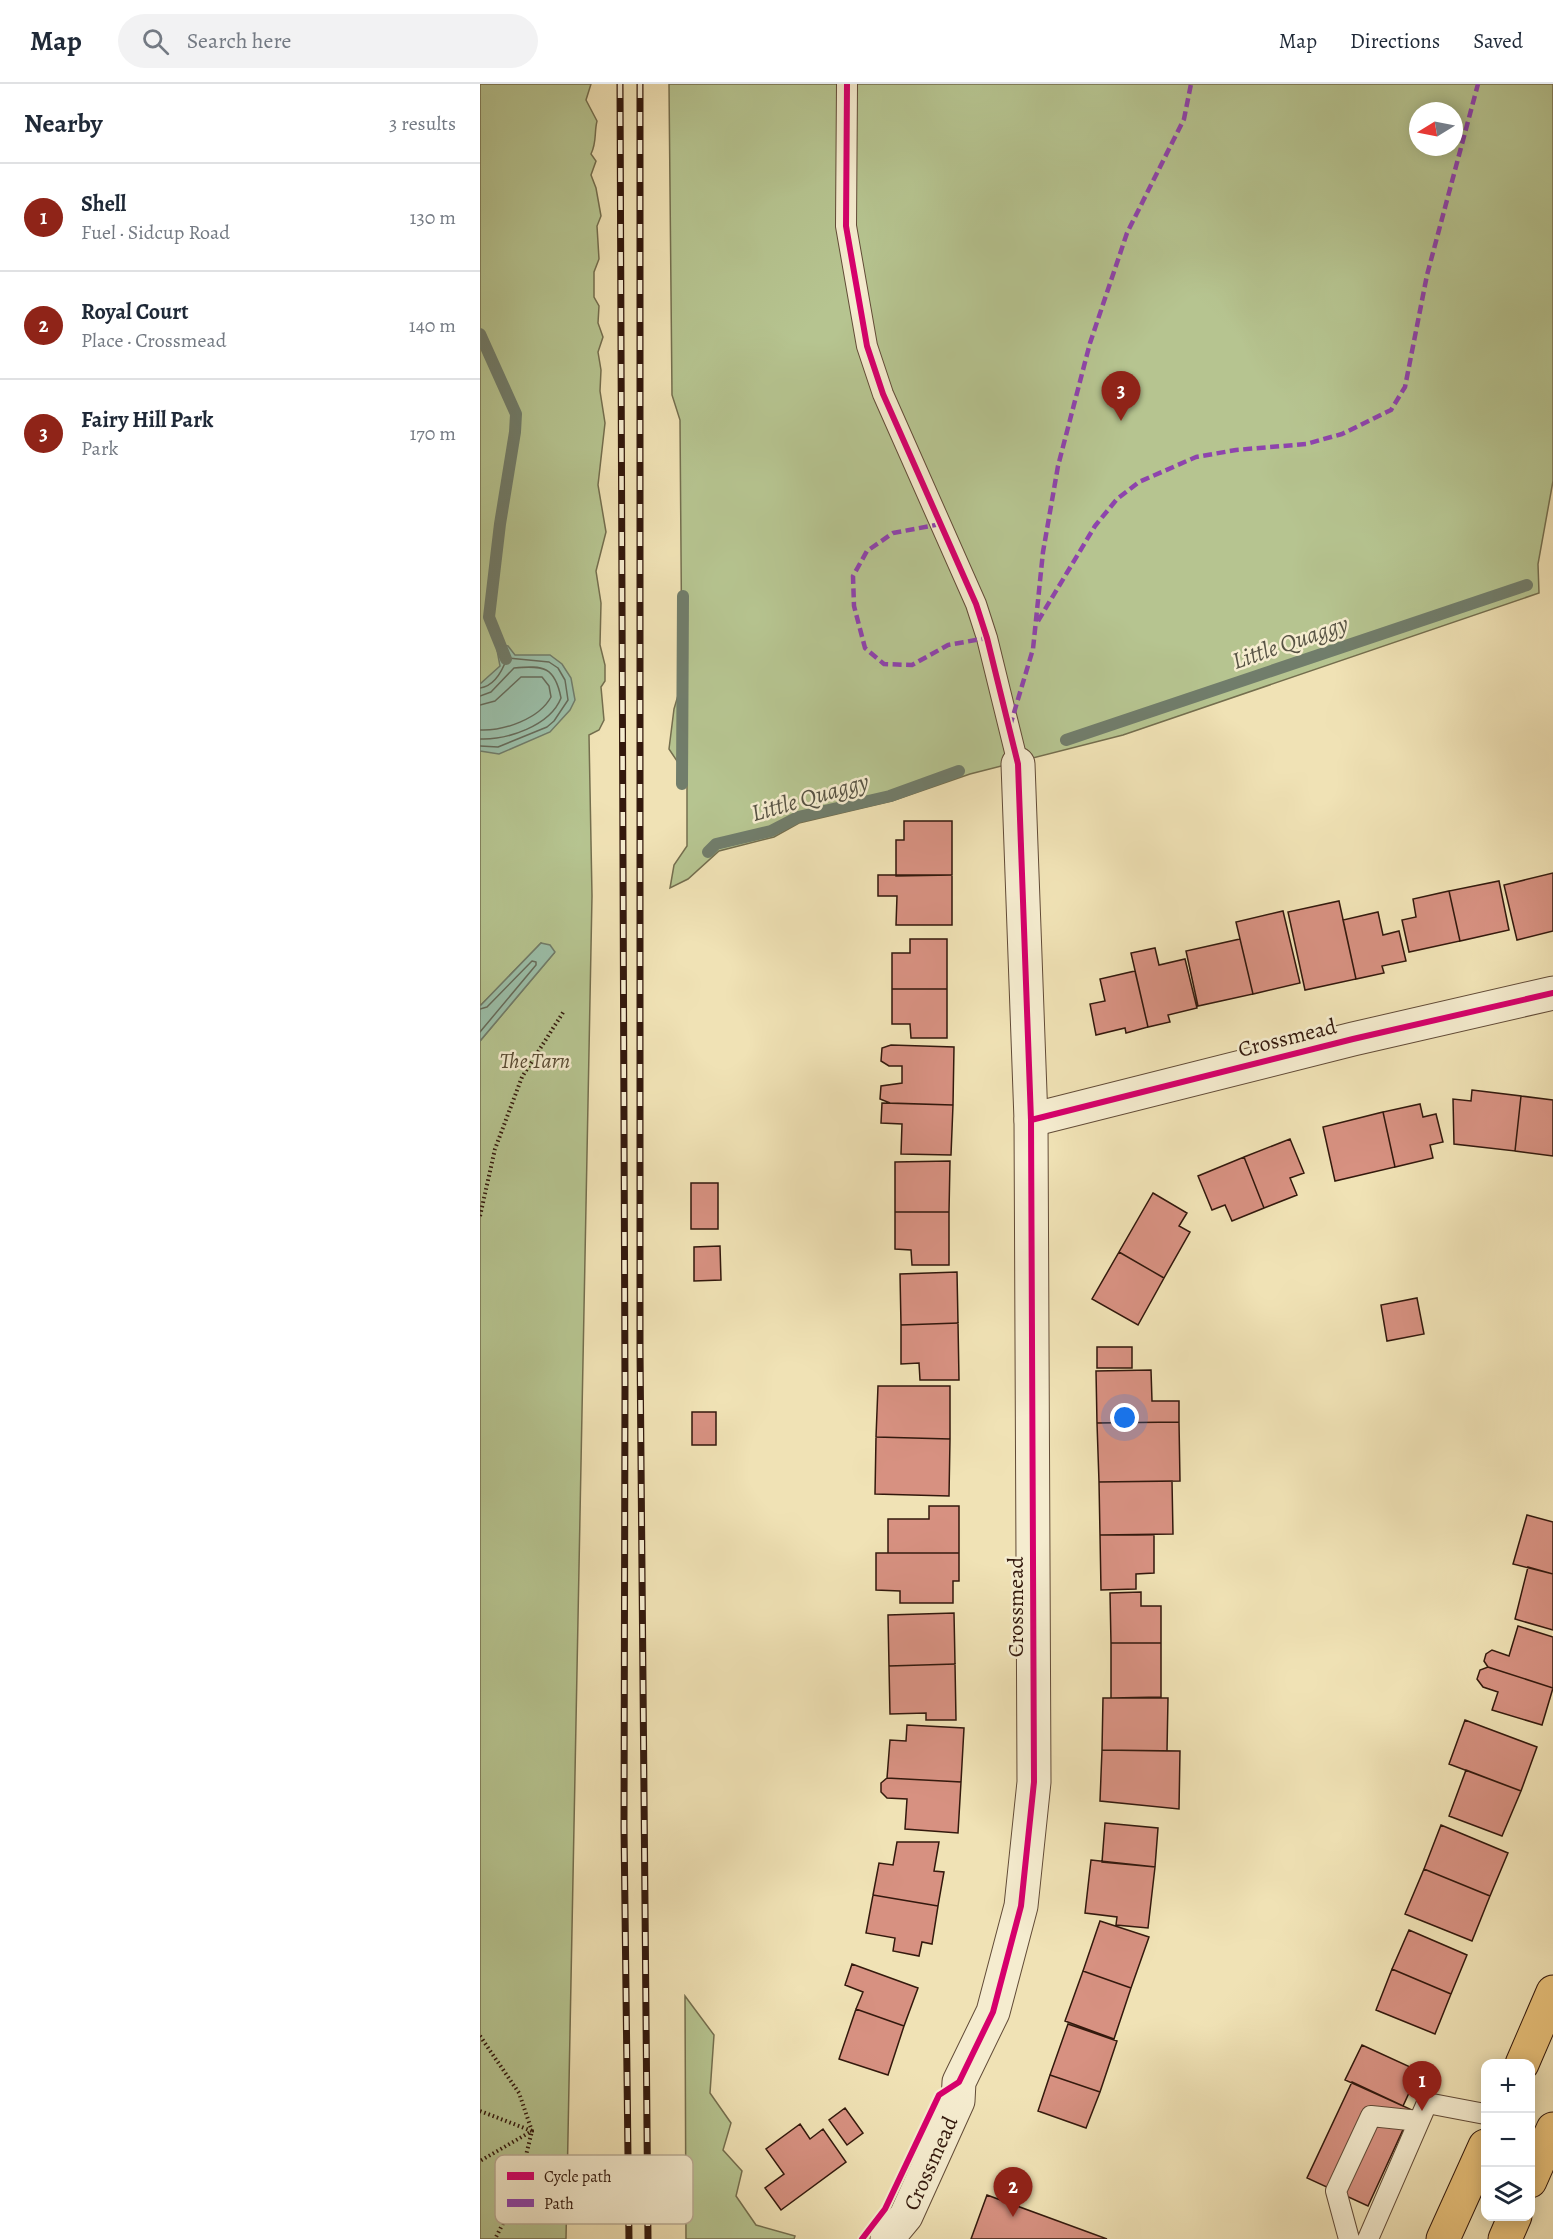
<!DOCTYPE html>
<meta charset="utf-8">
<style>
body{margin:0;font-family:Alegreya,serif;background:#f2f2f3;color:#1f2937}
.controls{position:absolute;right:18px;bottom:18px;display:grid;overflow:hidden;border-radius:12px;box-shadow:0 3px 15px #0003}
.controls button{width:54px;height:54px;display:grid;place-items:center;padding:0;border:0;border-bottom:2px solid #e0e1e3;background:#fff;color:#1f2937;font:30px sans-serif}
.compass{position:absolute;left:929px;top:18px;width:54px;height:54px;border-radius:50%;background:#fff;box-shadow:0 3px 15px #0003;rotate:260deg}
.you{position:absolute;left:645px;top:1334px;width:21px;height:21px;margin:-15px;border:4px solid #fff;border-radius:50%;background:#1a73e8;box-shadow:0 0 0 9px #1a73e833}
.badge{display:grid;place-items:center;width:39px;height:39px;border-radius:50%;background:#8f2418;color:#fff;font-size:20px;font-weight:700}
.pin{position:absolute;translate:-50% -50px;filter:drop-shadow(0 2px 3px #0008)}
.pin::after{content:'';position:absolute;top:32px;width:21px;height:18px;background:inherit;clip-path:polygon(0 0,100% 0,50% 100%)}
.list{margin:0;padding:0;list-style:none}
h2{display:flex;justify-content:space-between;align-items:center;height:78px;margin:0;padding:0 24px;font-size:26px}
h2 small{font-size:20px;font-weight:400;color:#747a83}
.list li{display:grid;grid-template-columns:39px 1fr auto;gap:18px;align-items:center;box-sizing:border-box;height:108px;padding:0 24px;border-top:2px solid #e0e1e3}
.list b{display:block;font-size:22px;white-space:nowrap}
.list p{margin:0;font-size:20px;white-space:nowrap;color:#747a83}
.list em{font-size:20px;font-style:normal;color:#747a83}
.icon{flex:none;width:33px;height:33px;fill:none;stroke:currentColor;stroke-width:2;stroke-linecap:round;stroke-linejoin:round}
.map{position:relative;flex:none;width:1073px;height:2155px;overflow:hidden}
header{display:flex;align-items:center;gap:36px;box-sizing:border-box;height:84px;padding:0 30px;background:#fff;border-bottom:2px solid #e0e1e3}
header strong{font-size:28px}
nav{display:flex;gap:33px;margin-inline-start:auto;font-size:21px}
.search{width:420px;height:54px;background:#f2f2f3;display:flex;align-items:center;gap:15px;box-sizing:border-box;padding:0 21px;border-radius:33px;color:#747a83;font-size:22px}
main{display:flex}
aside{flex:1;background:#fff}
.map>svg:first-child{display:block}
</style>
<header>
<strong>Map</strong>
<div class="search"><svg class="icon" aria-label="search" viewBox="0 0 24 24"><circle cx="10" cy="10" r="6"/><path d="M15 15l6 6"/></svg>Search here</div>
<nav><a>Map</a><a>Directions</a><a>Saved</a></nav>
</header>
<main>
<aside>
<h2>Nearby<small>3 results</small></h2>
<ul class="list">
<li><span class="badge">1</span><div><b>Shell</b><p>Fuel · Sidcup Road</p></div><em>130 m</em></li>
<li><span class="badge">2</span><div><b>Royal Court</b><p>Place · Crossmead</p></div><em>140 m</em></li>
<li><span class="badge">3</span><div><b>Fairy Hill Park</b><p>Park</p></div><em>170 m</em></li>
</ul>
</aside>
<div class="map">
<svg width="1073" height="2155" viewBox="0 0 1073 2155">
<rect width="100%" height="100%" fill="#f0e2b5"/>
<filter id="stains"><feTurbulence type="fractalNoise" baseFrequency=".00333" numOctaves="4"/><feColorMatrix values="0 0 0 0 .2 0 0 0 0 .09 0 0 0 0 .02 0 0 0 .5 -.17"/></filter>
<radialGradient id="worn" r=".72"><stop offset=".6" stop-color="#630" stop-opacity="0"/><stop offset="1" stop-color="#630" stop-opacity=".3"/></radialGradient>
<path fill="#b6c490" stroke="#746e4e" stroke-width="1.5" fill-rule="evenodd" d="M0,0H111L106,16L117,37C114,49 117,58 111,70L116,77L111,91L116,104L121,132L117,142L119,175L114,188V213L119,222L118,239L123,253L118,268L121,286L120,307L125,339L118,401L126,448L116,487L121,519L120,561L125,581V597L121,603L124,636L119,646L109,651L112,812L86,2155H0V957L74,869L61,859L0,922Z
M189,0H1073V397L1058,480L1059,509L643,651L490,690L412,717L319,739L294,753L239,767L208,795L190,804L194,781L207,762V692L189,665L194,625L202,598L200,336L192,311ZM938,27H974V63H938Z
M205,1912L234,1951L230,2009L251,2039L243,2066L262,2087L256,2112L276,2141L315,2152L314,2155H206Z"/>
<path fill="#9bbfa9" stroke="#717d6b" stroke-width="1.5" d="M22,561L28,562L35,571H70L82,580L91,594L95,616L90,626L70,648L19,670L0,667V600L20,582L17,566Z
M61,859L70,861L75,868L0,957V922Z"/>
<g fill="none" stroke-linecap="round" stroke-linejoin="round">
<path stroke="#676c5b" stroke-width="1.5" d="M0,604C15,602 23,585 27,574L69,578L78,584L85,596L88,616L74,637L67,643L18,663L0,662
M0,612L11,608L34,584C64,581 75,583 81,614C70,642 27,656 0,655
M0,621L15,617L41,593H62L69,602L71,613C59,635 24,647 0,646
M0,925L7,923L52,877L56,878V881L0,948"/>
<path stroke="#717d6b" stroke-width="12" d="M0,250L36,330L35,348L20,440L9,533L26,575
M586,656L1047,501
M202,700L203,512
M228,768L236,760L291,747L318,733L410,712L479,687"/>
</g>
<path fill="#d79181" stroke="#33190d" stroke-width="1.5" d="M424,737H472V791L416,792V756H424Z
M1073,789V847L1037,856L1024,801Z
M398,791H472V841H416L417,812H398Z
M1019,797L1029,846L980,857L969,807Z
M969,807L980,857L929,868L922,836L936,833L933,815Z
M859,817L876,895L825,906L808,828Z
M803,827L820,899L773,910L756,838Z
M898,828L903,851L919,847L926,877L902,882L904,889L876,895L863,836Z
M430,855H467V905H412V869H430Z
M760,855L773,910L718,922L706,867Z
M675,864L679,881L705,875L717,924L688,931L690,938L668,943L651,869Z
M655,887L668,943L646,949L645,944L616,951L610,920L625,917L620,895Z
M412,905H467V954H431L430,940H412Z
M411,961L474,963L473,1021L410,1019L400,1015L401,1002L422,999V982H409L401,977L402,964Z
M992,1006L1041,1012L1035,1067L974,1060L973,1015L991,1017Z
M1041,1012L1073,1016V1072L1035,1067Z
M402,1019L473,1021L471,1071L421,1070L422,1040L401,1039Z
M940,1020L943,1033L956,1030L963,1058L950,1061L953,1074L915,1083L903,1028Z
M903,1028L915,1083L855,1097L843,1043Z
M810,1055L824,1089L810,1094L817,1111L784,1124L764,1073Z
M764,1073L784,1124L752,1137L745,1121L732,1126L718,1092Z
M470,1077L469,1128H415V1078Z
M211,1099H238V1145H211Z
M673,1109L707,1129L699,1142L710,1148L684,1194L639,1168Z
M415,1128H469V1181H432L431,1166L415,1165Z
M240,1162L241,1196L214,1197V1163Z
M639,1168L684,1194L658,1241L612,1215Z
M477,1188L478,1239L421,1241L420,1190Z
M937,1214L944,1250L907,1257L901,1221Z
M478,1239L479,1296H440L439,1279L421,1280V1241Z
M617,1263H652V1284H617Z
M671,1286L672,1317H699V1338L617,1339L616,1287Z
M398,1302H470V1355L396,1353Z
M212,1328H236V1361H212Z
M699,1338L700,1397L619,1398L617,1339Z
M396,1353L470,1355L469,1412L395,1410Z
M692,1397L693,1450L620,1451L619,1398Z
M449,1422H479V1469H408V1435H449Z
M1047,1431L1073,1438V1490L1033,1480Z
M620,1451H674V1489L656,1490V1505L621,1506Z
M396,1469H479V1497H473V1519H420V1507L396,1506Z
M1048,1483L1073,1490V1546L1035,1535Z
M661,1508V1522H681V1559H631L630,1509Z
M474,1529L475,1580L409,1582L408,1531Z
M1038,1542L1073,1553V1604L1008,1583L1004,1577L1006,1570L1012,1566L1029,1572Z
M631,1559H681V1613L631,1614Z
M475,1580L476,1636H446V1629L410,1630L409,1582Z
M1008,1583L1073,1604L1062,1641L1012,1626L1018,1608L1003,1603L997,1595L1000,1586Z
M623,1614H688L687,1667L622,1666Z
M985,1636L1057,1663L1041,1707L969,1680Z
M427,1641L484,1644L481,1698L407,1694L410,1656L426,1657Z
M622,1666L700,1667L699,1725L620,1717Z
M986,1686L1041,1707L1022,1752L969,1732Z
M407,1694L481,1698L478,1749L425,1745L427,1715L407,1714L401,1708V1699Z
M625,1739L678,1744L675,1783L622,1778Z
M961,1741L1028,1769L1010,1812L944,1785Z
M417,1758H459L454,1787L464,1788L458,1822L393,1811L399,1779L413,1781Z
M611,1776L675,1783L668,1844L636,1841L637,1833L605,1829Z
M944,1785L1010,1812L992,1857L925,1830Z
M393,1811L458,1822L452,1860L442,1858L439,1872L413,1867L415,1854L386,1849Z
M620,1837L669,1853L651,1904L603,1887Z
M929,1846L987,1871L971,1910L912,1885Z
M372,1880L438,1904L424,1942L376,1925L383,1908L365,1901Z
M912,1885L971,1910L955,1950L896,1926Z
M603,1887L651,1904L634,1955L585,1937Z
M376,1925L424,1942L408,1991L359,1975Z
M588,1940L637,1957L620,2008L570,1991Z
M882,1961L939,1987L923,2022L865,1996Z
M570,1991L620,2008L606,2044L558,2027Z
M872,1998L932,2026L888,2122L827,2094Z
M365,2024L383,2049L367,2061L349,2036Z
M320,2040L330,2055L343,2045L366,2078L301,2126L285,2104L304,2090L286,2065Z
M507,2111L627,2155H491Z"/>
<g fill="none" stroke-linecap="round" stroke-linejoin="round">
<g stroke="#624b37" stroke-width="22">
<path id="service" d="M367,0L366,142L387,262L403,310L496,520L507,554L538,680
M869,2155L856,2107L891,2032L939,2037
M888,2155L947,2019L1005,2030"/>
</g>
<g stroke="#624b37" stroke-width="35">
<g id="minor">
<path d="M551,1036L873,955L1073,909"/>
<path id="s1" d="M407,2155L426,2132L478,2017L479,1998L513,1928L541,1822L554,1698L551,1036L538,680"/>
</g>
</g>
<g stroke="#33190d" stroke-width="35">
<path id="trunk" d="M1042,1980L1073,1908
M1050,2097L1073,2045
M963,2155L1005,2062
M1025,2155L1035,2132"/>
</g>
<path stroke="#33190d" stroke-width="4" stroke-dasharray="1.5 3" stroke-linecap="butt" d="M0,1132L15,1065L42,993L84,927
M0,1952L39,2009L52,2047L0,2077
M0,2027L52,2047L35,2116L15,2155"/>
<use href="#service" stroke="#f5eccf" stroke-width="20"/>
<use href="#minor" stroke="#f5eccf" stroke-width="33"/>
<use href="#trunk" stroke="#e8c17a" stroke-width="33"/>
<g stroke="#33190d" stroke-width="7">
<path id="rail" d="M140,0L145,1301L144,1743L149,2155
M160,0V1265L168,2155"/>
</g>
<use href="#rail" stroke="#f5eccf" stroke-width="4.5" stroke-dasharray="14" stroke-linecap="butt"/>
<path stroke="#8e44ad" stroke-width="4.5" stroke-dasharray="9 4.5" stroke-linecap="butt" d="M461,440L413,449L387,467L373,492L374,522L385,564L404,580L432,581L468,561L507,554
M558,537L615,442L637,415L659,398L716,373L756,366L826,360L862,350L911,326L925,303L947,191L998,0
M530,642L553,565L563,468L578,382L610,259L647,149L704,35L711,0"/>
<g stroke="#f5eccf" stroke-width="10">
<path id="cycleway" d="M367,0L366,142L387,262L403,310L496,520L507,554L538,680L551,1036L554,1698L541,1822L513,1928L479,1998L459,2011L405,2125L382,2155
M551,1036L873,955L1073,909"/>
</g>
<use href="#cycleway" stroke="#d6006c" stroke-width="6"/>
</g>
<g text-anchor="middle" stroke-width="5" stroke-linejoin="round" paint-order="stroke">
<g font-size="22" fill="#33190d" stroke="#f5eccf">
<text transform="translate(807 953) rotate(-14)" y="8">Crossmead</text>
<text transform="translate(535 1523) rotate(-90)" y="8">Crossmead</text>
<text dy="8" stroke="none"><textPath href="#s1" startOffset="88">Crossmead</textPath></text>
</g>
<g font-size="22" font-style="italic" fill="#5a4c34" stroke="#f5eccf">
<text x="55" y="984">The Tarn</text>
</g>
<g font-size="24" font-style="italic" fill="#575344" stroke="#f5eccf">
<text transform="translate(810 558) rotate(-19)" y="8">Little Quaggy</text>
<text transform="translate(330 713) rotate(-16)" y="8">Little Quaggy</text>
</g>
</g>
<rect x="15" y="2071" width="198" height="69" rx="9" fill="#f5eccf" stroke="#bbad95" stroke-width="1.5"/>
<rect x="27" y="2088" width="27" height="8" fill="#d6006c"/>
<rect x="27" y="2115" width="27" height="8" fill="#8e44ad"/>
<g font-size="16" fill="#33190d">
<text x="64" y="2098">Cycle path</text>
<text x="64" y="2125">Path</text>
</g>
<rect width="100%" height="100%" filter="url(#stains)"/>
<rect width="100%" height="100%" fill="url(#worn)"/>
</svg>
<div class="controls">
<button>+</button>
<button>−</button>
<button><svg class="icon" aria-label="layers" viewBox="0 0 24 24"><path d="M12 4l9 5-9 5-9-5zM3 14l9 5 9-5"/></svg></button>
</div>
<svg class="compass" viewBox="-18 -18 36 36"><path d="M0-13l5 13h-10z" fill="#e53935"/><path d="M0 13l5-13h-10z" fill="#747a83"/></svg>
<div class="you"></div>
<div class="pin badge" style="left:942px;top:2027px">1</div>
<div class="pin badge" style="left:533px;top:2133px">2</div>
<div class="pin badge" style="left:641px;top:337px">3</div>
</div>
</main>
